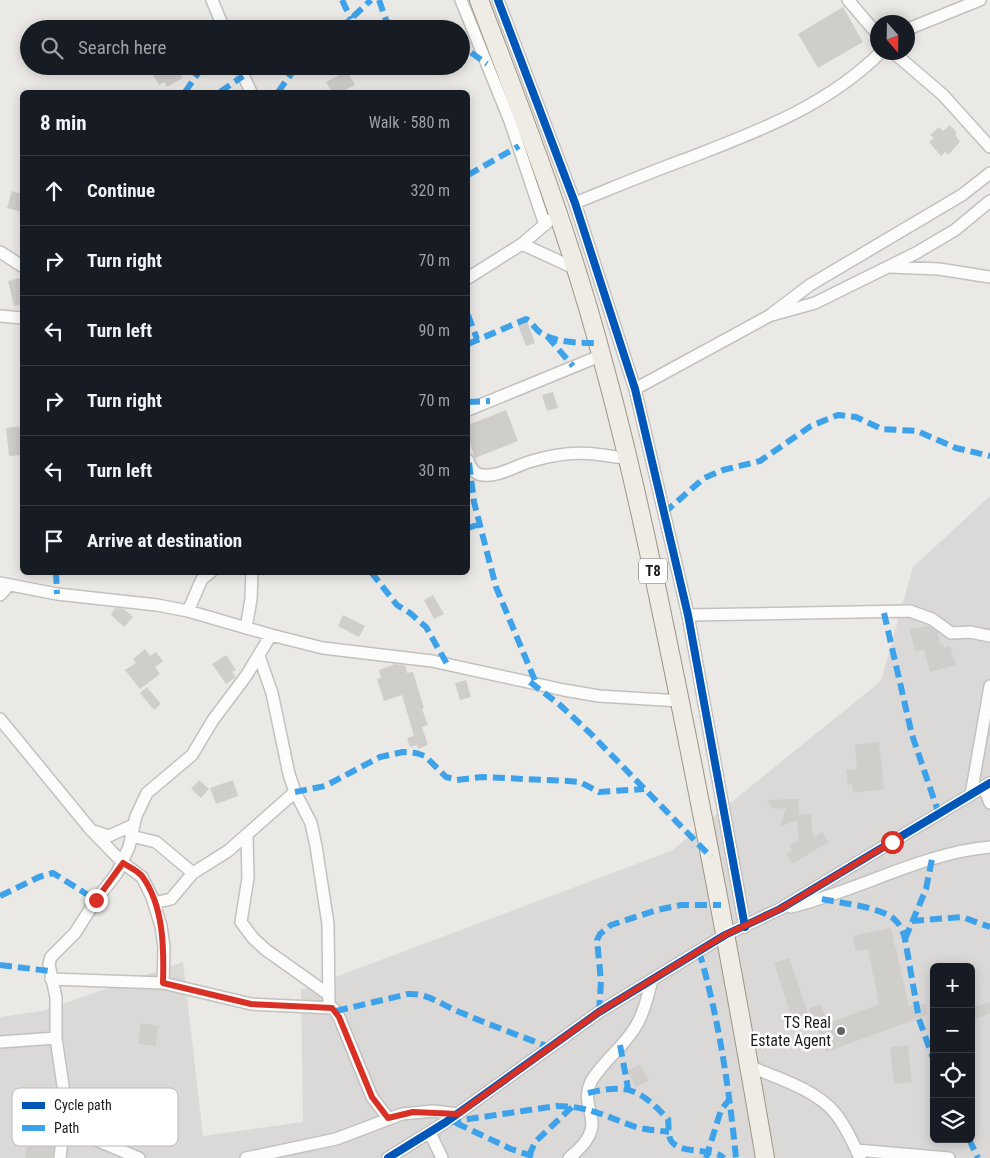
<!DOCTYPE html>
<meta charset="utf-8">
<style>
body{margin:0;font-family:"Roboto Condensed",sans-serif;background:#20242c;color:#f1f3f6}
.controls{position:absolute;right:15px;bottom:15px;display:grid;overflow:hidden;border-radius:8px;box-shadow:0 2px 12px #0003}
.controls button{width:45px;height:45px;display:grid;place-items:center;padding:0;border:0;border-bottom:1px solid #363941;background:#171b24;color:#f1f3f6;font:25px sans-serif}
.compass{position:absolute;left:870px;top:15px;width:45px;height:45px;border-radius:50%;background:#171b24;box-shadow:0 2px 12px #0003;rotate:160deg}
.stop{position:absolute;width:15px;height:15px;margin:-11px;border:4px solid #d93025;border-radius:50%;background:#fff}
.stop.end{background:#d93025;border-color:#fff;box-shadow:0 1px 5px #0008}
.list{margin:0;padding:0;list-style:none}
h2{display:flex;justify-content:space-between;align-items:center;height:65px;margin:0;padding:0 20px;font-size:21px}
h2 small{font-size:16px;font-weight:400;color:#9ea1a6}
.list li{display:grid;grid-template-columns:32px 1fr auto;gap:15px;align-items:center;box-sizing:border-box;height:70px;padding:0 20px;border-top:1px solid #363941}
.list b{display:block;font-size:19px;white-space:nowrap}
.list em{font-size:16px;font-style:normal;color:#9ea1a6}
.icon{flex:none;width:28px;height:28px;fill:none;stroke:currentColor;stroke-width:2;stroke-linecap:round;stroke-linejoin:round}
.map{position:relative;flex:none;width:990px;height:1158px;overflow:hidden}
.search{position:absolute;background:#171b24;box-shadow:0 2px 12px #0003;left:20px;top:20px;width:450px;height:55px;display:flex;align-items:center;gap:12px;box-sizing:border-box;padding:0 18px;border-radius:28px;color:#9ea1a6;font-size:19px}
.panel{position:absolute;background:#171b24;box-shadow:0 2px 12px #0003;left:20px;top:90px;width:450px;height:485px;border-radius:8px}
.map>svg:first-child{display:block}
</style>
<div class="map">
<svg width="990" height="1158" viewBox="0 0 990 1158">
<rect width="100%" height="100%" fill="#ebe9e6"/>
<path fill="#dad9d7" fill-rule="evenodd" d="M990,496V1158H0V1017L42,1011L183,962L203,1136L303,1122L301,990L671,851L881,681L913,567ZM934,967H971V1139H934Z"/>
<path fill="#d0cecb" d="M843,7L863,42L818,68L798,34Z
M148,66H176L183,78L167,87L164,82L159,85Z
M347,71L355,85L341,92H332L326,82Z
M950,125L957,133L955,134L960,142L948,155L945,152L941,156L929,142L934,138L930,135L939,127L943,131Z
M12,191L22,194V212L7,208Z
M20,278L22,304L14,306L8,281Z
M527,321L535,343L526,346L518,325Z
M553,392L558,408L547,411L542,395Z
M506,410L518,441L475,458L468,437V425Z
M22,426V455L9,456L6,428Z
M433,595L444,614L434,619L424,600Z
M115,608L124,609L133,617L124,627L111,615Z
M343,615L365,626L359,637L338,626Z
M929,626L938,633L940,644H943L944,647L950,646L956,665L930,672L924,649L916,652L909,629Z
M145,649L150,656L156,652L163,661L155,667L160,674L140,689L125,670L136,663L133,659Z
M226,655L236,670L232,672L236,677L226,684L212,664Z
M395,664L406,666L407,673L413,672L424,708L422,709L428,725L422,727L428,745L418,749L417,745L410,747L407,738L414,736L402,695L384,701L377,679L381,678L379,670Z
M466,680L471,697L460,700L455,683Z
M147,687L161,704L154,710L140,693Z
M879,742L884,789L853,793L852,784L848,785L846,770L857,769L855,745Z
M199,780L209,789L201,798L191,789Z
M233,780L238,796L216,804L210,788Z
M798,799L799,815L811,814L813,838L822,832L829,842L792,864L786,854L792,850L790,845L799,840L797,820L780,827L786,808L773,809L767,800Z
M891,928L909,1006L926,1004L927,1015L826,1052L809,1008L820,1004L829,1023L879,1004L868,949L856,951L853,936Z
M789,958L809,1016L793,1021L774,963Z
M990,1002V1014L974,1019L971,1008Z
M141,1023L158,1026L156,1046L138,1044Z
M908,1045L912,1082L894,1084L890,1047Z
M640,1064L649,1080L636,1087L627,1071Z
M28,1138L43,1140L42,1145L54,1147L52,1158H25Z"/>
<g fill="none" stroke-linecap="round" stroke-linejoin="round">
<g stroke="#c2c1c0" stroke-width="14">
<path id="minor" d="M212,0L224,29
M461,0L510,121L545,225
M498,0L575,203L635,389L688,615L745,927
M848,0L878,35
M908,29L980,0
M893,52L943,95L990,147
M239,66L251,92
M575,203C610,189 645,174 681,161C753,133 825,108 881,52
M522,244L576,269
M0,252L22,266
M890,267L939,269L990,277
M468,278L522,244L550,220
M772,315L815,303L916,253L955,230L990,201
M0,316L22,318
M635,389L769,316L810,285L962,195L990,173
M468,410L602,355
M468,460C470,467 475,475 483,475C499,477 517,465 532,461C569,450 590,452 628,459
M0,583L57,594L157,605L188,611L271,635L323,648L432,661L564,690L599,696L680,701
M0,595L9,585
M188,611L202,579L211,572
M688,615L910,611L932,619L951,633L970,632L990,636
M246,628L251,599L252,572
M259,656L272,693L289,774L295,792L311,823L316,846L328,924L329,1006
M0,719L91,830L123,863L142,877L152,897L161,926L164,947L163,983
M984,787L990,803
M971,795L990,686
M93,831L109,836L133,825
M131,836L156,842L193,873
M247,836L248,878L241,922L253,938L266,950L328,994
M154,903L171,899L193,873L228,851L295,792
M791,907C858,891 922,853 990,847
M51,979L163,983L251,1004L333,1008L339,1017L372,1097L388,1118
M0,1042L56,1038
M749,1066C777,1078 815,1089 835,1113C846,1126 853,1143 860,1158
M64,1121L84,1135L139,1158
M430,1133L442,1158
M856,1150L949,1158
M60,1158L66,1106L56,1038V998L49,964L51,957L75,933L96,900L117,873L129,847L136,816L147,793L192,755L213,720L246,676L271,635
M246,1158L336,1139L402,1114L433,1111L458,1114
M388,1158L446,1122L599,1012L725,935L780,909L990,783
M569,1158C615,1121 575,1111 592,1080C604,1060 626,1045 637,1024C645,1011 648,994 652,980"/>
</g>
<g stroke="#9f9685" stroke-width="20">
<path id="primary" d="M479,0C524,118 570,236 602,358C633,470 656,584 679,697C710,851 739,1004 765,1158"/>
</g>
<use href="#minor" stroke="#fcfcfb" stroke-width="11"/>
<use href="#primary" stroke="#efebe5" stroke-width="18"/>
<path stroke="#3da2ea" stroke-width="6" stroke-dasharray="12 6" stroke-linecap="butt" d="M342,0L351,19
M379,0L386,20L393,29
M340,29L371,0
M461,38L469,51L487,64
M185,92L203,66
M220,92L243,76
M278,92L297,66
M468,175L519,146
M468,315L477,339
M547,336L573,366
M468,344L526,319C532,322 535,329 541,333C556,343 580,343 598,343
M468,402L490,401
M469,463L474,502L496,587L536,683
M664,513L704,478L723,470L760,461L811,426L838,415L856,417L882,429L917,431L956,448L990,456
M468,528L480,524
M56,572L57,594
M371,572L397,605L410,613L426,627L447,664
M884,613L912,735L939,814
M530,682L560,705L590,733L711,857
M295,792L325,786L380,757L403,752L416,753L425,756L446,777L457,780L482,777L568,781L580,782L599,792L644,789
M0,896L39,877L53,873L96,900
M822,899C840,903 881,907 894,919C900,924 903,931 905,939L919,1019L934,1061
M912,921L962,917L990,927
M905,939L926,889L932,859
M699,951C719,1019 729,1088 736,1158
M0,965L49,971
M336,1011L408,994C429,993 443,1006 462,1013C490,1025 520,1036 549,1047
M599,1012L601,981L597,940L600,934L611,925L657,910L681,905H721
M620,1045L628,1088
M588,1093C629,1083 640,1090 668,1119C669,1125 668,1130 669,1135C672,1157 712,1146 724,1158
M449,1122L556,1106C587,1106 603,1115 630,1125C642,1130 656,1130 669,1132
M456,1123L511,1149L538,1158
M969,1139L978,1158
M529,1156L535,1142L573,1106
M706,1158L721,1110L729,1100"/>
<g stroke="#fff" stroke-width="11">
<path id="cycleway" d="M498,0L575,203L635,389L688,615L745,927
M388,1158L446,1122L599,1012L725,935L780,909L990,783"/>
</g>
<use href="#cycleway" stroke="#0057b8" stroke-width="8"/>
</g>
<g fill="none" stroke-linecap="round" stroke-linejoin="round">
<path stroke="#d93025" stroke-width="6" d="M96,900L123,863C129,867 137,870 142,876C164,906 164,949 163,983L251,1004L332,1008L339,1017L372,1097L388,1118L413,1112L458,1114L599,1012L725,935L780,909L892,842"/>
</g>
<circle fill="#656463" stroke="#fff" stroke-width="2" cx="841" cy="1031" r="5"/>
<g text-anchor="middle" stroke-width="5" stroke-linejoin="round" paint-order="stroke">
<rect fill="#fff" stroke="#616161" stroke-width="1" x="639" y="558.5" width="28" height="25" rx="4"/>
<g font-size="15" font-weight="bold" fill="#1d1d1d">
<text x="653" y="576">T8</text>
</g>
<g font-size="16" fill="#1d1d1d" stroke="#fff" text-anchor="end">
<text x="831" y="1028">TS Real<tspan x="831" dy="18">Estate Agent</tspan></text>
</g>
</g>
<rect x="12" y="1088" width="166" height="58" rx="8" fill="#fff" stroke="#bbb" stroke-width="1"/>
<rect x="22" y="1102" width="23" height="7" fill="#0057b8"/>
<rect x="22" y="1125" width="23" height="6" fill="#3da2ea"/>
<g font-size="14" fill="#1d1d1d">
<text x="54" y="1110">Cycle path</text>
<text x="54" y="1133">Path</text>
</g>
</svg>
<div class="controls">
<button>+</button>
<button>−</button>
<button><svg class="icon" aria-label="locate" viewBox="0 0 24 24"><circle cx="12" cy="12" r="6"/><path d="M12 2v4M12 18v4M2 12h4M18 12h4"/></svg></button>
<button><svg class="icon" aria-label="layers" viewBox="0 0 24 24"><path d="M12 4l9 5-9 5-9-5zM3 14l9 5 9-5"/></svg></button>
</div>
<svg class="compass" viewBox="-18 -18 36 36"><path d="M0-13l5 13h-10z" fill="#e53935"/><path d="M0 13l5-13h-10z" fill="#9ea1a6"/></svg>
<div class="stop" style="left:892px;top:842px"></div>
<div class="stop end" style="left:96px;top:900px"></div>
<div class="search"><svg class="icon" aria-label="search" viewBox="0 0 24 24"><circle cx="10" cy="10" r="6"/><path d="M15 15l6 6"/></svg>Search here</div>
<section class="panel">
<h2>8 min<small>Walk · 580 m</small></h2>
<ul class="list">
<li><svg class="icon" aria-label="ahead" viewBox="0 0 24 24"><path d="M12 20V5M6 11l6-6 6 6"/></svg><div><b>Continue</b></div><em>320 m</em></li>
<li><svg class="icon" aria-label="right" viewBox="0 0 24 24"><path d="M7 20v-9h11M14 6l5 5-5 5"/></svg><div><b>Turn right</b></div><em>70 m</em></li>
<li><svg class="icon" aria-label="left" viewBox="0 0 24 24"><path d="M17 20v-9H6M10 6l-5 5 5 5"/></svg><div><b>Turn left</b></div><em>90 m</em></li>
<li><svg class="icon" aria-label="right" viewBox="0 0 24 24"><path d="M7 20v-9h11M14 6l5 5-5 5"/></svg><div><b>Turn right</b></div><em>70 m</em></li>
<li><svg class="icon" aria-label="left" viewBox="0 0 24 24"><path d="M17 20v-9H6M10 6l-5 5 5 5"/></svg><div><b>Turn left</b></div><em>30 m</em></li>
<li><svg class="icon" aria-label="arrive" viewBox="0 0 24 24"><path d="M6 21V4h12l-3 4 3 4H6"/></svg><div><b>Arrive at destination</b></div></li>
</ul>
</section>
</div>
